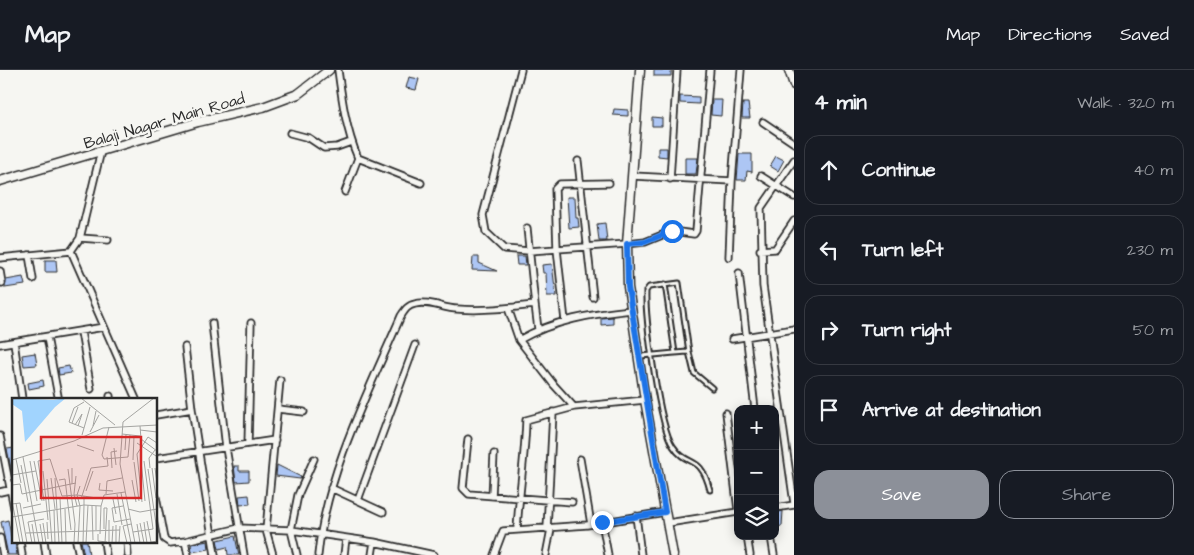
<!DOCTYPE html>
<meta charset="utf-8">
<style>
body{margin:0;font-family:"Architects Daughter",sans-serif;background:#20242c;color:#f1f3f6}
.controls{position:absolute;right:15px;bottom:15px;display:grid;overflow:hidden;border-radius:10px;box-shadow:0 2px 12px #0003}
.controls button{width:45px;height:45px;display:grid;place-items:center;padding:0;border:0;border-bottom:1px solid #363941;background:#171b24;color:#f1f3f6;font:25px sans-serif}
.stop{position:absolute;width:15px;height:15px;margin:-11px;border:4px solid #1a73e8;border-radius:50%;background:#fff}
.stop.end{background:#1a73e8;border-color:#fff;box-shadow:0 1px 5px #0008}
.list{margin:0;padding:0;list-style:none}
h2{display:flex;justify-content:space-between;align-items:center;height:65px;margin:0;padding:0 20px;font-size:21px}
h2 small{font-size:16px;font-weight:400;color:#9ea1a6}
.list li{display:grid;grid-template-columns:32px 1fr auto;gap:15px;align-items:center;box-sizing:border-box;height:70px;margin:0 10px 10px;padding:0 10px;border:1px solid #363941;border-radius:15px}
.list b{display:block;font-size:19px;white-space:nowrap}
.list em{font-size:16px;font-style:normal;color:#9ea1a6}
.actions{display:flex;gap:10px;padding:15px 20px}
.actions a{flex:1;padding:11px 0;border:1px solid #8c9099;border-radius:15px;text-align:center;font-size:18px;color:#8c9099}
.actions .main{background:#8c9099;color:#fff}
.icon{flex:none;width:28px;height:28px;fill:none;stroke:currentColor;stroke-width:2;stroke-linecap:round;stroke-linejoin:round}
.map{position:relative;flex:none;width:794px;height:485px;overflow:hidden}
header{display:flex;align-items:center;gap:30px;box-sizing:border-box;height:70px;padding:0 25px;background:#171b24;border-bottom:1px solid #363941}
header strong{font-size:24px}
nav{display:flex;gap:28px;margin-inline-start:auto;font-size:18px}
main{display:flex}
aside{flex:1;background:#171b24}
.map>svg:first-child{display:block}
</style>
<header>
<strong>Map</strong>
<nav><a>Map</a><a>Directions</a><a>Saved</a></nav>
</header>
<main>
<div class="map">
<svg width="794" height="485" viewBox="0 0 794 485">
<rect width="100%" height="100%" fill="#f6f6f2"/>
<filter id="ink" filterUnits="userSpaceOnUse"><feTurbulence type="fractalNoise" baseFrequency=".02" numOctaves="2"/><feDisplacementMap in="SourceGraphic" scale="10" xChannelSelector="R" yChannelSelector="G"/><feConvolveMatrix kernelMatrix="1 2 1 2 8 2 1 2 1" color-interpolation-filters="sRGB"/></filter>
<g filter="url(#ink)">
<path fill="#adc6f4" stroke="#2b2b2b" d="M654,0H671V6H654Z
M409,7L419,9L416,20L406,18Z
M680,26L699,27V34L680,33Z
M712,30H722L721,46L711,45Z
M743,33H748L750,48H742Z
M614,39L628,40V46L613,45Z
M652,47L662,48V56H652Z
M658,78H667V87L658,86Z
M739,84H752V102L747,101L746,110H737Z
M776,86L784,90L778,101L770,96Z
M685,88H698L696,104H685Z
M567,127H575L576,148H578L579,157L569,158Z
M605,153L607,171H599L597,154Z
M516,186H525L526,195H517Z
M473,187H479V193L497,201L472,200Z
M45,190H56L57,202H45Z
M552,194L556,226H547L546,203H543L542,195Z
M23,207L25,215L5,218L6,210Z
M613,247V254L601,255V248Z
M35,283L37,295L24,296L22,285Z
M69,296L71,303L59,305L58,298Z
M43,310L44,316L29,319L28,313Z
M14,378V403H12L7,379Z
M277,395L301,407L300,409L276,406Z
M234,396H239V401H249V411L236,412Z
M249,425L250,434L240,435L239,426Z
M783,441L782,456L775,457V443Z
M8,450L12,471H15L17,485H8L1,452Z
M235,466L239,485H228L227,477L219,479L217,470Z
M81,471H87L89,485H84Z
M208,471L209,479L192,482L191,474Z"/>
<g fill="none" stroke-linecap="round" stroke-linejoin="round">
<g stroke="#2b2b2b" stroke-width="7">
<path id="service" d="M665,214L675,283
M689,282L694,303L712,318
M639,286C656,285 672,283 689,282L679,213L649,217L646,221C645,247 659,356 673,376C688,399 700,382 710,420"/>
</g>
<g stroke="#2b2b2b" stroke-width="9">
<path id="minor" d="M338,0C342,30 346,60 358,88L421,113
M521,0L483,145L486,162L504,179L529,181L627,174L645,172L672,161L694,164L696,161L710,0
M763,52L794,73
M290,63L309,68L324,78L337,77L351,72
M794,90L761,138L763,216L794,433
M578,91L593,227
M633,106L732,111
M761,106L794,127
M670,109L677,0
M345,122L358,88
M80,168L108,170
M760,180L775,179L794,151
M71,181L80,168L101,81
M29,185L33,209
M729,187L732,111L741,0
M0,188L71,181L136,329
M0,201L2,213
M739,203L755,339
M535,235L538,259
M508,238L519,270L554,315L574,337
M565,251L557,179L555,119L560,114L609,113
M212,253L226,378L244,485
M81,262L91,319
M47,267L58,326
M732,269L794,259
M519,270C554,250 592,244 631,240
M14,272L22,329
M0,274L104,257
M185,277L192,339
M110,326V329
M278,339L304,342
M726,343L738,440
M156,345L192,339L215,485
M0,366L14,438
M468,369L463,418L469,424L572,432
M248,374L251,253
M156,388L275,370
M580,389L591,454
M331,418L383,442
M0,422L13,419
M492,426L494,384
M156,427L164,469L170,473L185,471L239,458L291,460L374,472L434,485
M358,430L415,275
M775,438L794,435
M636,446L641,485
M602,452L608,485
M668,453L738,442
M547,459L553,342
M517,460C519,423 525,387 526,350L574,337L645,330
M747,466L750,485
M771,466L774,485
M0,468L3,485
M20,471L22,485
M44,471L46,485
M76,471L79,485
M104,471L106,485
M127,471L128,485
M185,471L188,485
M273,485L266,460L280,310
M297,485L291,460L298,425L314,389
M318,485C326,404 369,320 401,246C405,240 408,235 415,234C429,230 444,239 457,239C483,241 509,238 535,235L527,158
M344,485L346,468
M372,485L374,472
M494,485L503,461L587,455L665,442
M546,485L551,459"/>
</g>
<g stroke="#2b2b2b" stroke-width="11">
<path id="tertiary" d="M640,0L627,174L628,217L645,330L673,485
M789,0L794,15
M0,111L198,52L263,37L298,24L329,0"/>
</g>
<use href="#service" stroke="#f6f6f2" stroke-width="3"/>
<use href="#minor" stroke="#f6f6f2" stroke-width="5.5"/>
<use href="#tertiary" stroke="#f6f6f2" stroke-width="8"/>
</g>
</g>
<g fill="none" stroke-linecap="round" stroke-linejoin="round" filter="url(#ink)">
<path stroke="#1a73e8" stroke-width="6" d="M602,452L665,442L628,217L627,174L645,172L672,161"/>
</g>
<g text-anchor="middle" stroke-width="5" stroke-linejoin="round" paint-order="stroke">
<g font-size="16" fill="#2b2b2b" stroke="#f6f6f2">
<text transform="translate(164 50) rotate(-16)" y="6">Balaji Nagar Main Road</text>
</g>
</g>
<g transform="translate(12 328)">
<rect width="145" height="145" fill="#f6f6f2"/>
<path d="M0,0L41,2L54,0L43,9L13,44L10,13L0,6Z" fill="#a1d4fe"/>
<path fill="none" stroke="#a5a5a2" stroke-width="1" d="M69,0L103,27M111,24L108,66L123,145M111,24L142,0M60,25L66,9M63,27L70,16L66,28M81,28L84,13M128,28L129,41L145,53M97,29L90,57L92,61L116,59L118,37M72,30L57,24L62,10L72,4M128,32L145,34M78,34L87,17M110,36L128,38M70,37L78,9M125,45L144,58M65,47L82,53M102,50L104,67M113,52L114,37M11,59L27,145M4,61L9,85M0,62L62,43L91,30L145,27M121,62L122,38M18,63L25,103M129,63L133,103M132,63L141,131M122,64L127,103M9,67L16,104M100,70L99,54L105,53M138,70L137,60L143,52M140,70L144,100M143,70L145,85M56,71L63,126L62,145M136,71L145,133M24,73L30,103M31,73L36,122M0,77L24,73L22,63M64,78L62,96L65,108M39,80L43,111M43,80L47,145M35,81L40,145M47,82L53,81L59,132M120,82L124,104M88,85L87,92L101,93M60,86V70M0,87L8,86L10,96L64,85M74,93L81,73M109,95L119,145M94,96L95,83L110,80M105,96L110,127M48,100L50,145M69,101L79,70L96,68L95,59M101,101L104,116M0,103L8,145M32,103L26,63L38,61L50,98L65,97L91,101L92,97L113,94M130,104L125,56L136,39L145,45M4,105L11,145M0,106L8,105L15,145M80,108L81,142M84,108V132M111,108L100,110L102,124L118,121M11,110L29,106M53,111L54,145M116,111L128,114L145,111M42,112L43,145M0,119L72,107V98M135,123L139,144M35,124L36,141M132,124L133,132L135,145L145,143M31,125L34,145M128,125L132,145M20,126L23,145M28,126L31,145M125,126L128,145M92,131V110H95M121,134L141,131M14,135L108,132M86,136V143L95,144M88,136L89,108M20,145L16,124L32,121M66,145L68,108L65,97L68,88M71,145L72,107L89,108L91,101M74,145L76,107M93,145L95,110M97,145V122M100,145L101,128M104,145V127M107,145L108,128M115,145L111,128L119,126"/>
<path fill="#d62828" fill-opacity="0.15" stroke="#d62828" stroke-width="2.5" d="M29,39H129V100H29Z"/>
<rect width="145" height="145" fill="none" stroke="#2b2b2b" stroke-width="2.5"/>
</g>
</svg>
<div class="controls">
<button>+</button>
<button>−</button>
<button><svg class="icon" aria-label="layers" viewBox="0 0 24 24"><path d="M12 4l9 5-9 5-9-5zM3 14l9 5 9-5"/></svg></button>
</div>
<div class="stop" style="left:672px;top:161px"></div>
<div class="stop end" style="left:602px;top:452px"></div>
</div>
<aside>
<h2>4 min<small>Walk · 320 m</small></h2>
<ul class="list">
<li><svg class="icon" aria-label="ahead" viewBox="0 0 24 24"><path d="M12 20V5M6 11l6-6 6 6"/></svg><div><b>Continue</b></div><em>40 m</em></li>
<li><svg class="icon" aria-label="left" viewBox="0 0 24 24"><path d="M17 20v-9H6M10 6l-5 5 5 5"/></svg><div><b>Turn left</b></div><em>230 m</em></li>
<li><svg class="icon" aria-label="right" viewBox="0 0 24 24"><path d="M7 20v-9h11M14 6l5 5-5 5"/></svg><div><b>Turn right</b></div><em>50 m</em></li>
<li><svg class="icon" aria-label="arrive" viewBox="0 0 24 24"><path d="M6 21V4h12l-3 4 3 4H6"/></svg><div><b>Arrive at destination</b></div></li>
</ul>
<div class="actions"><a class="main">Save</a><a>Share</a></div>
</aside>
</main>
